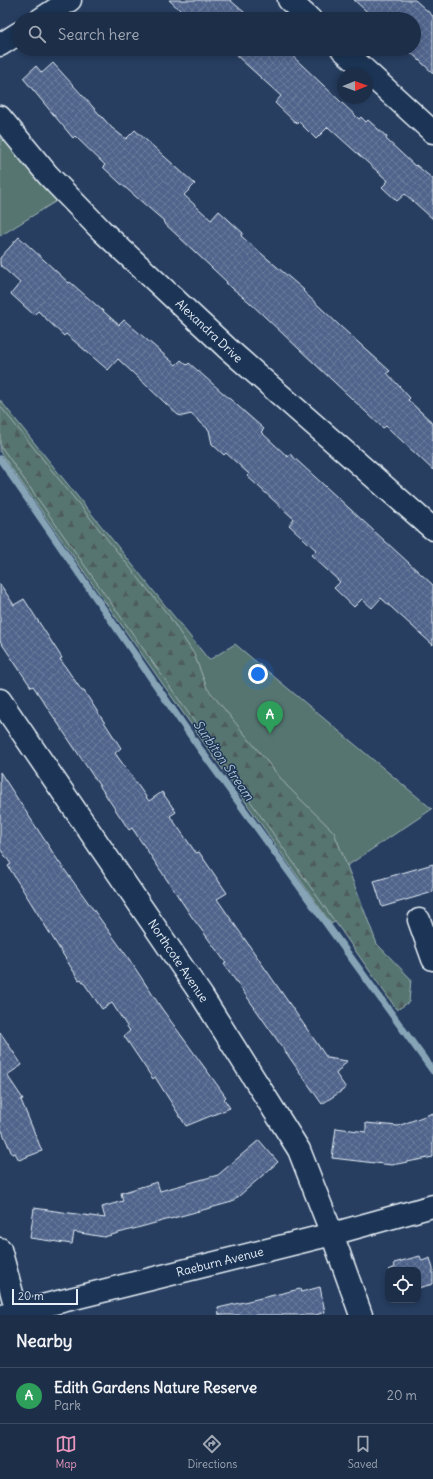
<!DOCTYPE html>
<style>
body{margin:0;font-family:Delius,sans-serif;background:#2a3a53;color:#f1f3f6}
.controls{position:absolute;right:12px;bottom:12px;display:grid;overflow:hidden;border-radius:8px;box-shadow:0 2px 6px #0003}
.controls button{width:36px;height:36px;display:grid;place-items:center;padding:0;border:0;border-bottom:1px solid #3b4a61;background:#1d2e49;color:#f1f3f6;font:20px sans-serif}
.compass{position:absolute;left:337px;top:68px;width:36px;height:36px;border-radius:50%;background:#1d2e49;box-shadow:0 2px 6px #0003;rotate:89deg}
.scale{position:absolute;left:12px;bottom:10px;width:66px;box-sizing:border-box;padding-left:4px;border:2px solid #e8f1f8;border-top:0;font-size:11px;line-height:14px;white-space:nowrap;color:#e8f1f8;-webkit-text-stroke:3px #1d3557;paint-order:stroke}
.you{position:absolute;left:258px;top:674px;width:14px;height:14px;margin:-10px;border:3px solid #fff;border-radius:50%;background:#1a73e8;box-shadow:0 0 0 6px #1a73e833}
.badge{display:grid;place-items:center;width:26px;height:26px;border-radius:50%;background:#e797bd;color:#fff;font-size:13px;font-weight:700}
.pin{position:absolute;translate:-50% -33px;filter:drop-shadow(0 1px 2px #0008)}
.pin::after{content:'';position:absolute;top:21px;width:14px;height:12px;background:inherit;clip-path:polygon(0 0,100% 0,50% 100%)}
.list{margin:0;padding:0;list-style:none}
h2{display:flex;justify-content:space-between;align-items:center;height:52px;margin:0;padding:0 16px;font-size:17px}
h2 small{font-size:13px;font-weight:400;color:#a0a8b4}
.list li{display:grid;grid-template-columns:26px 1fr auto;gap:12px;align-items:center;box-sizing:border-box;height:56px;padding:0 16px;border-top:1px solid #3b4a61}
.list b{display:block;font-size:15px;white-space:nowrap}
.list p{margin:0;font-size:13px;white-space:nowrap;color:#a0a8b4}
.list em{font-size:13px;font-style:normal;color:#a0a8b4}
.icon{flex:none;width:22px;height:22px;fill:none;stroke:currentColor;stroke-width:2;stroke-linecap:round;stroke-linejoin:round}
.map{position:relative;flex:none;width:433px;height:1315px;overflow:hidden}
.search{position:absolute;background:#1d2e49;box-shadow:0 2px 6px #0003;left:12px;right:12px;top:12px;height:44px;display:flex;align-items:center;gap:10px;box-sizing:border-box;padding:0 14px;border-radius:22px;color:#a0a8b4;font-size:15px}
.sheet{height:108px;background:#1d2e49}
nav{display:flex;justify-content:space-around;align-items:center;box-sizing:border-box;height:56px;border-top:1px solid #3b4a61;background:#1d2e49;font-size:11px;color:#a0a8b4}
nav a{display:grid;justify-items:center;gap:2px}
nav .on{color:#e797bd}
.map>svg:first-child{display:block}
</style>
<div class="map">
<svg width="433" height="1315" viewBox="0 0 433 1315">
<defs>
<pattern id="forest-firs" width="22" height="20" patternUnits="userSpaceOnUse"><rect width="22" height="20" fill="#577471"/><path d="M5 1l3.5 6h-7zM16 11l3.5 6h-7z" fill="#4e5c5c"/></pattern>
<pattern id="building-cross-hatch" width="8" height="8" patternUnits="userSpaceOnUse"><rect width="8" height="8" fill="#4f648b"/><path d="M0 0l8 8M0 8l8-8" fill="none" stroke="#687b9c"/></pattern>
</defs>
<rect width="100%" height="100%" fill="#273e61"/>
<filter id="ink" filterUnits="userSpaceOnUse"><feTurbulence type="fractalNoise" baseFrequency=".025" numOctaves="2"/><feDisplacementMap in="SourceGraphic" scale="8" xChannelSelector="R" yChannelSelector="G"/><feConvolveMatrix kernelMatrix="1 2 1 2 8 2 1 2 1" color-interpolation-filters="sRGB"/></filter>
<g filter="url(#ink)">
<path fill="#577471" stroke="#a0b2b4" d="M0,136L58,200L0,236Z
M0,400L209,660L235,644L432,809L338,872L356,910L331,924L0,452Z"/>
<path fill="url(#forest-firs)" stroke="#a0b2b4" d="M0,406L169,616L194,654L207,688L287,786L334,832L377,944L411,979L409,1002L397,1010L0,445Z"/>
<g fill="none" stroke-linecap="round" stroke-linejoin="round">
<path stroke="#86a4b6" stroke-width="7" d="M0,459L200,749L433,1071"/>
</g>
<path fill="url(#building-cross-hatch)" stroke="#e8f1f8" d="M169,0H230L252,19H190Z
M354,0H415L433,16V73L407,49H414V19H375Z
M237,49H285L359,119L361,117L366,122L368,120L387,137L386,139L415,166L416,165L433,179V219L405,194L397,201L382,187L388,181L328,127L316,139L298,121L297,124L275,103L281,96L237,56L241,52Z
M53,63L112,128L126,139L135,130L195,184L184,195L211,220L219,211L243,233L241,236L304,290L303,291L340,326L390,371L387,373L410,398L408,400L433,423V470L386,426L383,428L248,301L226,283L227,282L163,222L164,221L120,183L103,167L105,165L75,136L73,138L23,78L36,66L42,73Z
M19,237L69,283L70,282L119,325L124,320L176,365L181,360L187,365L189,363L264,429L261,432L288,457L290,454L433,585V645L381,598L372,608L362,599L354,607L334,588L340,582L311,555L316,550L289,525L294,519L247,476L249,474L226,453L224,455L212,444L209,430L191,414L183,416L178,415L118,359L108,370L66,334L64,336L38,311L34,315L11,294L20,283L0,265V258Z
M0,584L14,605L24,599L62,658L60,659L82,691H84L121,748L115,753L149,801L162,792L176,812L170,816L196,853L199,852L227,893L217,899L327,1058L347,1061L336,1074L346,1088L322,1104L224,964L226,963L192,917L132,828L129,830L33,686L31,687L0,641Z
M0,772L59,862L129,959L162,1009L226,1097L224,1099L230,1108L186,1126L155,1077L153,1079L124,1036L130,1031L112,1003L102,1009L81,979L79,980L8,866L11,864L0,849Z
M433,864V892L382,907L374,881Z
M0,1032L22,1065L7,1075L23,1099L21,1100L42,1151L19,1160L15,1153L12,1154L0,1126Z
M433,1113V1157L392,1165L332,1158L336,1128L366,1132V1123L398,1126Z
M259,1140L278,1162L232,1202L104,1237L74,1232L72,1244L30,1238L34,1208L105,1218L102,1207L123,1201L121,1193L157,1182L160,1191L218,1175Z
M420,1256L422,1261L430,1258L433,1269V1284L418,1288V1270H389L395,1267L394,1263Z
M320,1287L325,1312L316,1315H219L218,1308L300,1289L301,1292Z"/>
<g fill="none" stroke-linecap="round" stroke-linejoin="round">
<g stroke="#e8f1f8" stroke-width="25">
<path id="minor" d="M289,0L310,19
M41,19L70,0
M0,45L19,33
M342,49L433,132
M0,117L48,175L102,231L227,348L433,529
M0,700L202,996L299,1150L332,1234L361,1315
M419,920L433,959
M0,1249L17,1312
M6,1315L332,1234L433,1206"/>
</g>
<use href="#minor" stroke="#1d3557" stroke-width="22"/>
</g>
</g>
<g text-anchor="middle" stroke-width="3" stroke-linejoin="round" paint-order="stroke">
<g font-size="12" fill="#e8f1f8" stroke="#1d3557">
<text transform="translate(209 331) rotate(43)" y="4">Alexandra Drive</text>
<text transform="translate(178 961) rotate(56)" y="4">Northcote Avenue</text>
<text transform="translate(220 1262) rotate(-14)" y="4">Raeburn Avenue</text>
</g>
<g font-size="13" font-style="italic" fill="#afc4d2" stroke="#1d3557">
<text transform="translate(224 760) rotate(55)" y="5">Surbiton Stream</text>
</g>
</g>
</svg>
<div class="controls">
<button><svg class="icon" aria-label="locate" viewBox="0 0 24 24"><circle cx="12" cy="12" r="6"/><path d="M12 2v4M12 18v4M2 12h4M18 12h4"/></svg></button>
</div>
<svg class="compass" viewBox="-18 -18 36 36"><path d="M0-13l5 13h-10z" fill="#e53935"/><path d="M0 13l5-13h-10z" fill="#a0a8b4"/></svg>
<div class="scale">20 m</div>
<div class="you"></div>
<div class="pin badge" style="left:270px;top:734px;background:#2e9e5b">A</div>
<div class="search"><svg class="icon" aria-label="search" viewBox="0 0 24 24"><circle cx="10" cy="10" r="6"/><path d="M15 15l6 6"/></svg>Search here</div>
</div>
<section class="sheet">
<h2>Nearby<small></small></h2>
<ul class="list">
<li><span class="badge" style="background:#2e9e5b">A</span><div><b>Edith Gardens Nature Reserve</b><p>Park</p></div><em>20 m</em></li>
</ul>
</section>
<nav>
<a class="on"><svg class="icon" aria-label="map" viewBox="0 0 24 24"><path d="M3 6l6-2 6 2 6-2v14l-6 2-6-2-6 2zM9 4v14M15 6v14"/></svg>Map</a>
<a><svg class="icon" aria-label="directions" viewBox="0 0 24 24"><path d="M12 3l9 9-9 9-9-9zM9 14v-3h6M13 9l2 2-2 2"/></svg>Directions</a>
<a><svg class="icon" aria-label="saved" viewBox="0 0 24 24"><path d="M7 4h10v16l-5-4-5 4z"/></svg>Saved</a>
</nav>
